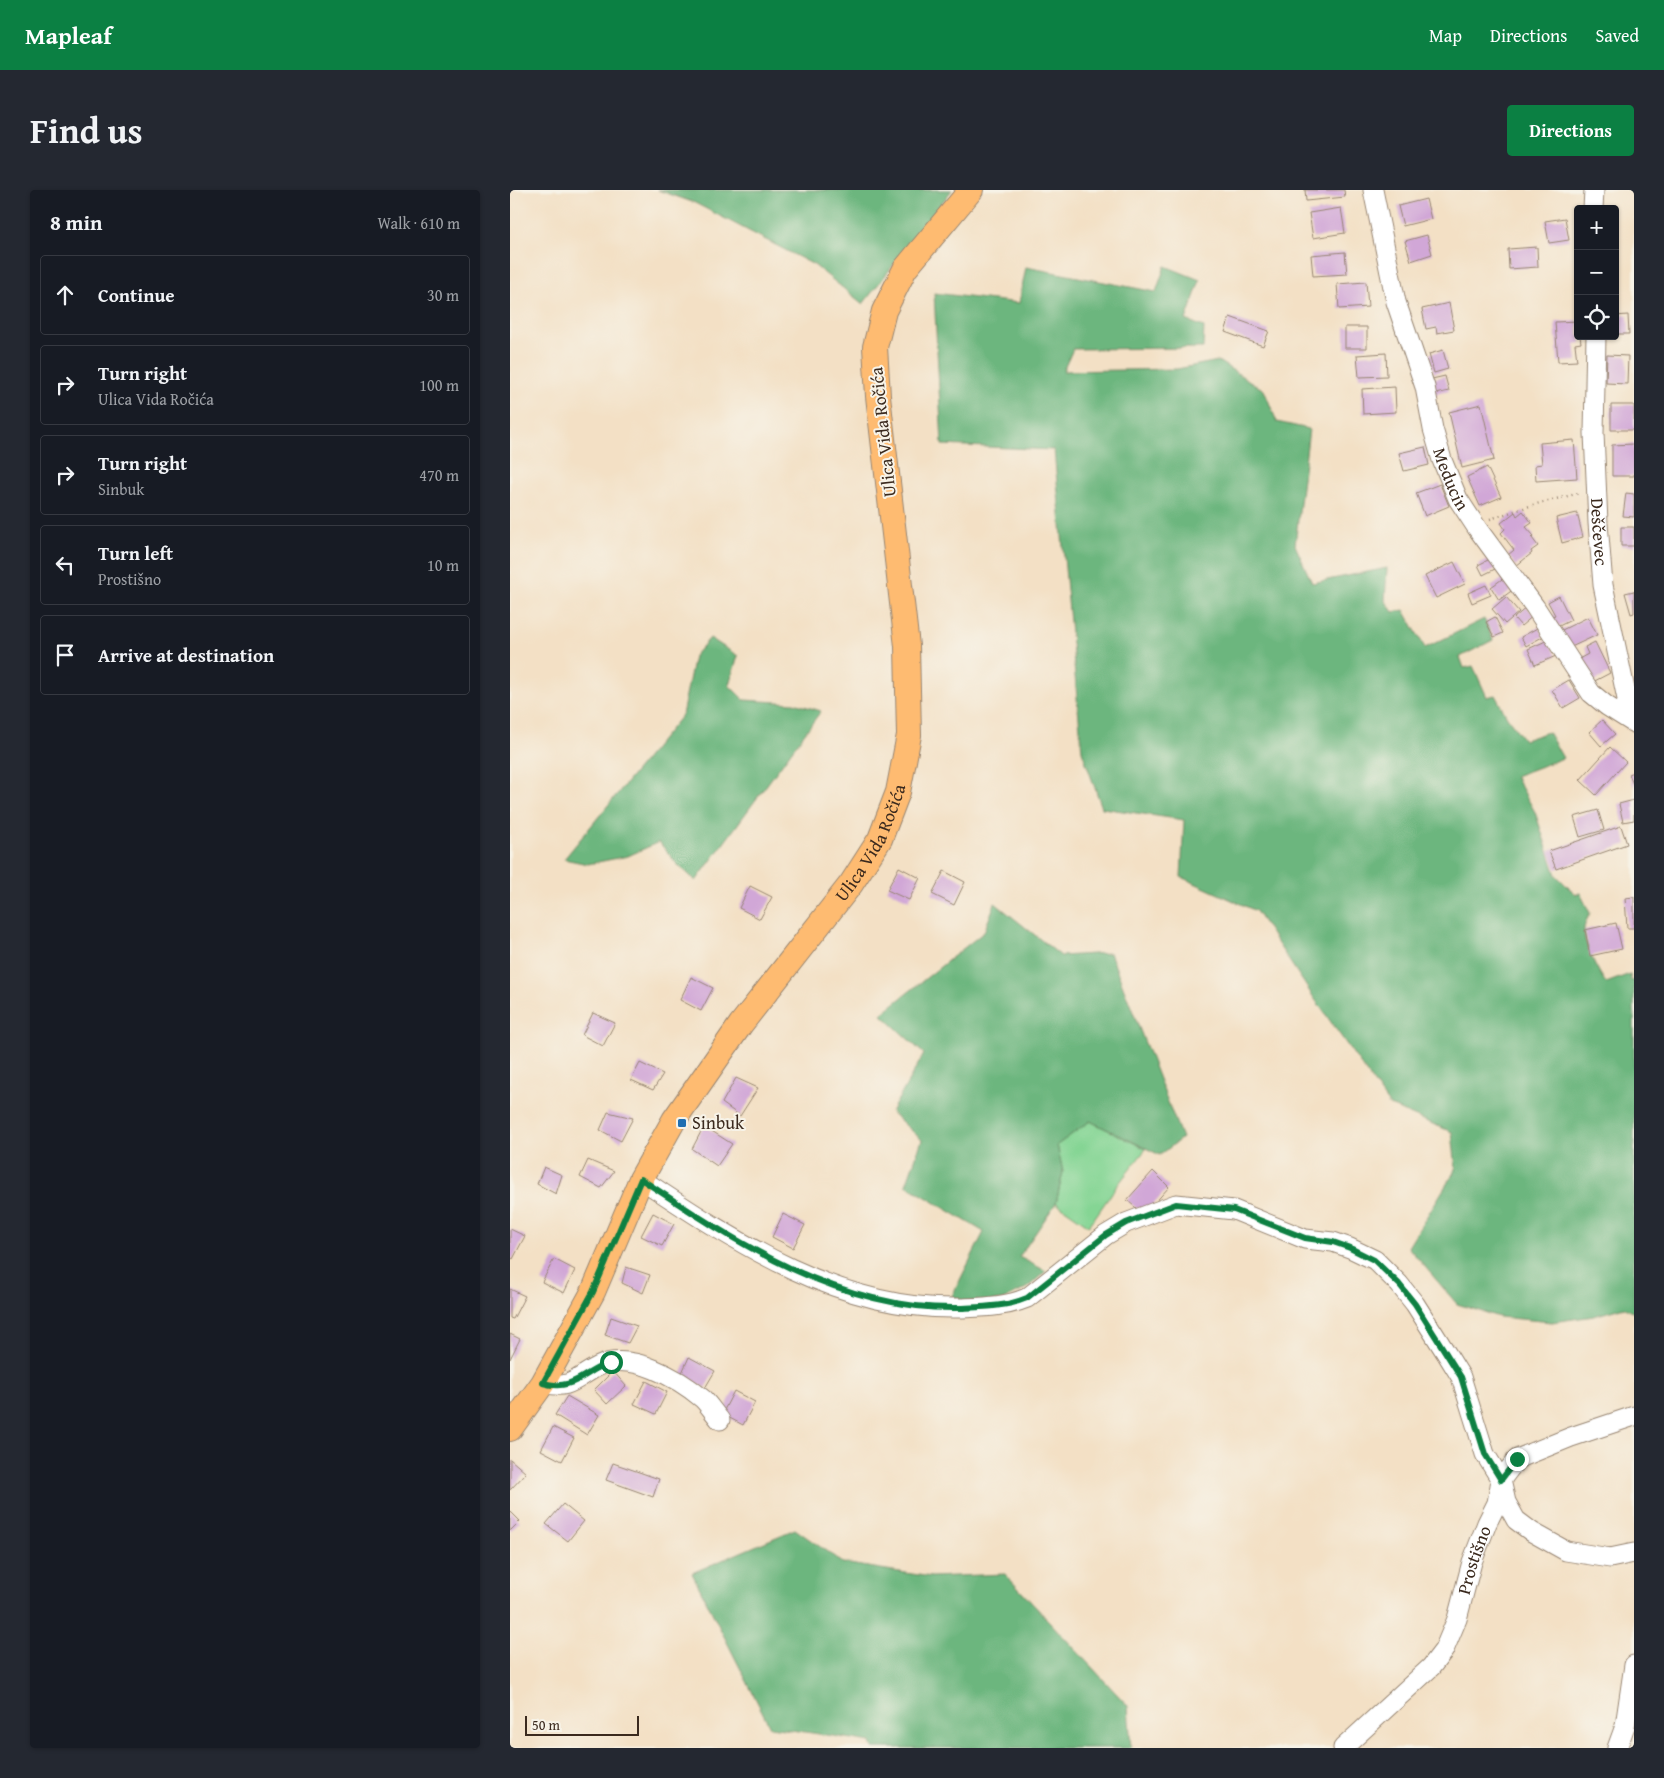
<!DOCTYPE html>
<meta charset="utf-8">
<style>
body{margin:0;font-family:"Gentium Book Plus",serif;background:#242831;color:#f1f3f6}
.controls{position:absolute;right:15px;top:15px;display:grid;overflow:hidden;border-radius:5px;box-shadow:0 1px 4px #0004}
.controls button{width:45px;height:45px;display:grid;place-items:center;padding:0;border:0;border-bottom:1px solid #363941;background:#171b24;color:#f1f3f6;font:25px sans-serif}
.scale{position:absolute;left:15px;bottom:12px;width:114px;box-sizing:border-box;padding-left:5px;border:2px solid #3b2a1e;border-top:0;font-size:14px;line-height:18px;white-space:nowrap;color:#3b2a1e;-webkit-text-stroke:4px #f7f3e8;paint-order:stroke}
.stop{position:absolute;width:15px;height:15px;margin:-11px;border:4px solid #0b8043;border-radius:50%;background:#fff}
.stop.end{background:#0b8043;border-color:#fff;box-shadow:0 1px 5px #0008}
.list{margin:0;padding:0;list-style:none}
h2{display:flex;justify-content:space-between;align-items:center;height:65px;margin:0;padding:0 20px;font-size:21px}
h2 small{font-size:16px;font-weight:400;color:#9ea1a6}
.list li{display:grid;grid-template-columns:32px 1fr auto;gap:15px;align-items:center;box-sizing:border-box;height:80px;margin:0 10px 10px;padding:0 10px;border:1px solid #363941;border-radius:5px}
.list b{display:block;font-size:19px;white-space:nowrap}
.list p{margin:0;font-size:16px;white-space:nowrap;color:#9ea1a6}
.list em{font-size:16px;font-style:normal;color:#9ea1a6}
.icon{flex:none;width:28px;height:28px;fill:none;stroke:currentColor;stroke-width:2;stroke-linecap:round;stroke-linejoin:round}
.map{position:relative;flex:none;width:1124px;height:1558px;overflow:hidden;border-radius:5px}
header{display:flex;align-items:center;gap:30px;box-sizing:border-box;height:70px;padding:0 25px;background:#0b8043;color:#fff}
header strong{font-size:24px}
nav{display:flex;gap:28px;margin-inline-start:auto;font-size:18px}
.intro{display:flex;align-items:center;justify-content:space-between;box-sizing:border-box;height:120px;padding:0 30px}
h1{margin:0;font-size:35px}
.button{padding:12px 22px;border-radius:5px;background:#0b8043;color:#fff;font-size:18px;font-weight:700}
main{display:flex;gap:30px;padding:0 30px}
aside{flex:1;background:#171b24;border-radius:5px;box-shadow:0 1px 4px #0004}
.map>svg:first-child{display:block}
</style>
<header>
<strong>Mapleaf</strong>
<nav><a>Map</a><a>Directions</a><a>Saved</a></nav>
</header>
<div class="intro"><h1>Find us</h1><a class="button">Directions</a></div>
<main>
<aside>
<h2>8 min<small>Walk · 610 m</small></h2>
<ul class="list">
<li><svg class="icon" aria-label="ahead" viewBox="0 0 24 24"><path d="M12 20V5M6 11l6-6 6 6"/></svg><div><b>Continue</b></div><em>30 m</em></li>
<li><svg class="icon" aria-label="right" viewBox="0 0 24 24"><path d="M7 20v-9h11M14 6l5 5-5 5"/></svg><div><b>Turn right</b><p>Ulica Vida Ročića</p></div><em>100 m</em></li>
<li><svg class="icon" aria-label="right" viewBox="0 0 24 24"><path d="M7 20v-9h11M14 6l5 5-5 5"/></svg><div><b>Turn right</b><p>Sinbuk</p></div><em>470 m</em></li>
<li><svg class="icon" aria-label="left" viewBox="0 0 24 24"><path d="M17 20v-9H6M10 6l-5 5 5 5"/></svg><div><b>Turn left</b><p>Prostišno</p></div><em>10 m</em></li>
<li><svg class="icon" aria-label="arrive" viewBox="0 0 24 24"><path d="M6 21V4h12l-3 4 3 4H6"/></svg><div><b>Arrive at destination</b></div></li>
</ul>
</aside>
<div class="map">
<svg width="1124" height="1558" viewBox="0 0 1124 1558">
<rect width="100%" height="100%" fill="#f7f3e8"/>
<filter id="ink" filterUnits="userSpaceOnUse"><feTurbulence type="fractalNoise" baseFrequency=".02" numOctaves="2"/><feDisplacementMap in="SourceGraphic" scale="10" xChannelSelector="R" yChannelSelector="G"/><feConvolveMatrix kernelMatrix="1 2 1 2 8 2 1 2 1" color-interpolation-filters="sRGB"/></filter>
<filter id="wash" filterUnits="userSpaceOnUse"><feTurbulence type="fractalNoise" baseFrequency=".0096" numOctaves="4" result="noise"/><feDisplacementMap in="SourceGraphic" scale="20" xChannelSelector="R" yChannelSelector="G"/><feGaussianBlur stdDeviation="1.12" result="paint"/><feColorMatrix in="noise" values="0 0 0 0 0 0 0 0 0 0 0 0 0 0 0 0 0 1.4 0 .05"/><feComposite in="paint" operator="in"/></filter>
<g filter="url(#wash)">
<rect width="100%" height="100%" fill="#f3e0c5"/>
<path fill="#85d594" stroke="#608059" d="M580,931L636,959L606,997L579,1036L546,1013L553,982L547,955Z"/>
<path fill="#6cb67e" stroke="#54704e" d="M148,0H442L353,114L304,75L185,13Z
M655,76L690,90L676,130L694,137L693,158L563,159L553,181L667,179L708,171L754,200L767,232L799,239L785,355L802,393L877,378L875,410L883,422L894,420L915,458L974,429L983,450L950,467L954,478L963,476L977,507L985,505L997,527L1014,550L1038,542L1053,568L1005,586L1025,622L1046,685L1065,704L1070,703L1080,723C1078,727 1075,733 1074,738C1073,753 1087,780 1096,793L1120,784L1121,791L1124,790V1123L1114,1117L1084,1126L1042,1132L989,1127L947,1114L898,1057L946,979L942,942L880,916L804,808L746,721L671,687L674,630L592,618L572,561L544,260L432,255L424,103L509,113L516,77L646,102Z
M200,448L228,466L219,495L234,510L284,513L311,521L186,691L167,674L149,652L118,666L78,674L54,669L172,525L184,466Z
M485,713L551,766L600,763L672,948L650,965L580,931L547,955L553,982L546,1013L509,1067L536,1081L517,1098L493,1110L459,1114L442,1106L474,1042L396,995L412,950L381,922L414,864L371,824L474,742Z
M285,1339L333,1373L421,1387L495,1384L618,1516L621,1558H363L361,1552L323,1546L260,1537L182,1383Z"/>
<g id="blocks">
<path fill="#d1a7d7" d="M795,0H834L835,7L796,11Z
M916,9L921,29L893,36L888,16Z
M831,18L835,43L803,48L799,23Z
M1055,28L1059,50L1039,53L1035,31Z
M917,45L922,64L901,71L895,51Z
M1027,57L1028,77L999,79L998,59Z
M835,62L837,84L803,86L801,65Z
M856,92L858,117L829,119L827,94Z
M939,113L944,140L927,143L926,137L916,139L912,119Z
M1118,125L1119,144H1105V126Z
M720,127L759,141L753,156L715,142Z
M1068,131V146H1070L1071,153L1065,154L1067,171L1048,172L1045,132Z
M835,137H857V158H835Z
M933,160L938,179L924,183L919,164Z
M876,163L877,186L849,187L847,165Z
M1097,165L1118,166L1117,194L1096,193Z
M935,186L939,201L925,204L922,189Z
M885,197L886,222L853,224L852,199Z
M971,214L984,270L952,278L939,222Z
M1101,215H1124V240H1101Z
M1064,250L1067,288L1026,291L1025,275L1032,274L1030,253Z
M1124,254V286H1102V255Z
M915,257L919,275L894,281L889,263Z
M977,277L991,307L970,316L957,287Z
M930,294L939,316L915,326L906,303Z
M1116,303L1124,304V327L1113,326Z
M1013,321L1022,333L1016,337L1024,346L1022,348L1028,356L1021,361L1022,363L1006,376L998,365L1004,360L991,343L995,339L991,333L1005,322L1007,326Z
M1067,323L1073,347L1052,353L1046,328Z
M1111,337H1124V356H1111Z
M984,367L989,377L973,385L968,375Z
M944,372L955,394L926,408L915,386Z
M995,387L1004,399L989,410L981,397Z
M976,395L981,405L962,413L958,403Z
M1124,401V423L1121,424L1115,403Z
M1049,406L1061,430L1045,438L1040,427L1045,425L1038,412Z
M996,407L1009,422L995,434L982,419Z
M1017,417L1024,425L1011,436L1004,428Z
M985,427L993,443L984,447L976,432Z
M1078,427L1087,445L1059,458L1050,441Z
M1029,437L1034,446L1016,456L1011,447Z
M1038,450L1046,466L1025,475L1018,459Z
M1085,452L1100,483L1079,494L1067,470L1078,464L1075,457Z
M1059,490L1070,508L1053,518L1042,500Z
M1092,530L1105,544L1091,556L1079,542Z
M1100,557L1116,572L1086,605L1070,590Z
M1124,582V597L1119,584Z
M1124,610V630L1113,632L1109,614Z
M1088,620L1094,640L1070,647L1064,627Z
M1111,636L1117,654L1046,679L1039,661Z
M389,677L410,688L399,710L377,700Z
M434,681L455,692L444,715L422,704Z
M240,696L262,707L250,729L229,718Z
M1124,707V738H1117L1115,708Z
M1106,733L1112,759L1080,766L1075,740Z
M181,787L203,798L191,821L170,810Z
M83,823L105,833L93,856L72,845Z
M130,873L153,884L143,900L121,890Z
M226,888L248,898L230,926L212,913Z
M98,922L123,928L111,951L90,940Z
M194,936L222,954L207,976L182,959Z
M78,970L104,981L91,998L70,987Z
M34,977L52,985L46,1004L27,994Z
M643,981L659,997L634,1025L617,1010Z
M143,1023L164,1034L152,1056L131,1046Z
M273,1024L295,1035L283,1058L262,1047Z
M0,1039L15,1046L3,1069L0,1067Z
M44,1069L65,1080L54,1103L32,1092Z
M116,1077L140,1085L133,1103L112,1093Z
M0,1099L15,1106L3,1129L0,1128Z
M101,1127L127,1136L118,1153L95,1145Z
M0,1144L10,1149L0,1169Z
M179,1167L205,1181L195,1198L171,1185Z
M103,1181L116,1196L97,1214L84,1200Z
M136,1191L157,1202L146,1224L124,1214Z
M224,1201L245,1212L233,1235L212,1224Z
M57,1206L89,1225L77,1245L45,1225Z
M43,1237L64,1248L52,1271L31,1260Z
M0,1269L16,1283L0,1300Z
M103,1273L149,1289L143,1307L96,1290Z
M53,1314L74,1331L58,1351L36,1334Z
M0,1321L10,1331L0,1341Z"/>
</g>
</g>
<g filter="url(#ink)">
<use href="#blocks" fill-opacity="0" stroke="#978572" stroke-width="1"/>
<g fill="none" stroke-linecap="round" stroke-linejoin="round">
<g stroke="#978572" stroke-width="21">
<g id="minor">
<path id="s1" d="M863,0L886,112L915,197L923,239L932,270L948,309L967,338L1025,417L1081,503L1097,516L1124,533"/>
<path d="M1083,19L1084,0"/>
<path id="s2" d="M1086,146L1084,243L1088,333L1093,395L1117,509L1116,527"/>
<path d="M131,989C227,1053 330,1121 450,1118C473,1117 496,1117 517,1108L596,1045L616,1033L666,1014L724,1020L795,1049L823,1052L840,1058L865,1070L889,1094L905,1114L938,1166L951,1187L975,1264L991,1290L996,1312L1006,1330L1022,1342L1056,1361L1100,1368L1124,1363"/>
<path d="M33,1193C61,1201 66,1187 89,1176C121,1161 168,1188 193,1209C199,1215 204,1223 210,1230"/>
<path id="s3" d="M833,1558L921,1477L934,1460L947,1429L962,1372L977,1333L987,1313L991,1290L1007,1269L1061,1247L1124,1226"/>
<path d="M1107,1558L1115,1536L1124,1475"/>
</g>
</g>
<g stroke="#978572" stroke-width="26">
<g id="major">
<path id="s4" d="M0,1239L33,1193L83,1102L131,989L164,930L231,834L341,694L370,649L388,602L399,545L397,456L368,206L365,157L374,121L395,79L461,0"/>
</g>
</g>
<path stroke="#978572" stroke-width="2.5" stroke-dasharray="1 4" stroke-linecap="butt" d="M980,329L1026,314L1070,303"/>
<use href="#minor" stroke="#fff" stroke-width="19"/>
<use href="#major" stroke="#febb71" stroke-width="24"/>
</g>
</g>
<g fill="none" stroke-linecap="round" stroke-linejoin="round" filter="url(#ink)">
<path stroke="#0b8043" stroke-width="6" d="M101,1172C74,1181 64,1202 33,1193L83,1102L131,989C227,1053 330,1121 450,1118C473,1117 496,1117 517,1108L596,1045L616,1033L666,1014L724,1020L795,1048L823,1052L840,1058L864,1070L889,1094L905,1114L951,1187L975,1264L991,1290L1007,1269"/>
</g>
<rect fill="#1f6fb2" stroke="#f7f3e8" stroke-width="2" x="167" y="928" width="10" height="10" rx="2.5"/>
<g text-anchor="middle" stroke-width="4" stroke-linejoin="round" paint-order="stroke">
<g font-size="18" fill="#3b2a1e" stroke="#f7f3e8">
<text transform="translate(373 242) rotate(-96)" y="6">Ulica Vida Ročića</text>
<text dy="6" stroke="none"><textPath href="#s1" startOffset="300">Meducin</textPath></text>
<text dy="6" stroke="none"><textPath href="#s2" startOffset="196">Deščevec</textPath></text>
<text dy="6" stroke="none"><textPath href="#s4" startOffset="692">Ulica Vida Ročića</textPath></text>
<text dy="6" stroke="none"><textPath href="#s3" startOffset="236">Prostišno</textPath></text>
</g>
<g font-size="18" fill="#3b2a1e" stroke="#f7f3e8" text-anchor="start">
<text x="182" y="939">Sinbuk</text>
</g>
</g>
</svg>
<div class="controls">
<button>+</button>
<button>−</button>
<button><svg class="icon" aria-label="locate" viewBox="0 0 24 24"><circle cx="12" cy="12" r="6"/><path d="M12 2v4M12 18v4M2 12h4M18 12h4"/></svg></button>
</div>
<div class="scale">50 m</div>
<div class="stop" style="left:101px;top:1172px"></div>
<div class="stop end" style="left:1007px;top:1269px"></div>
</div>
</main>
